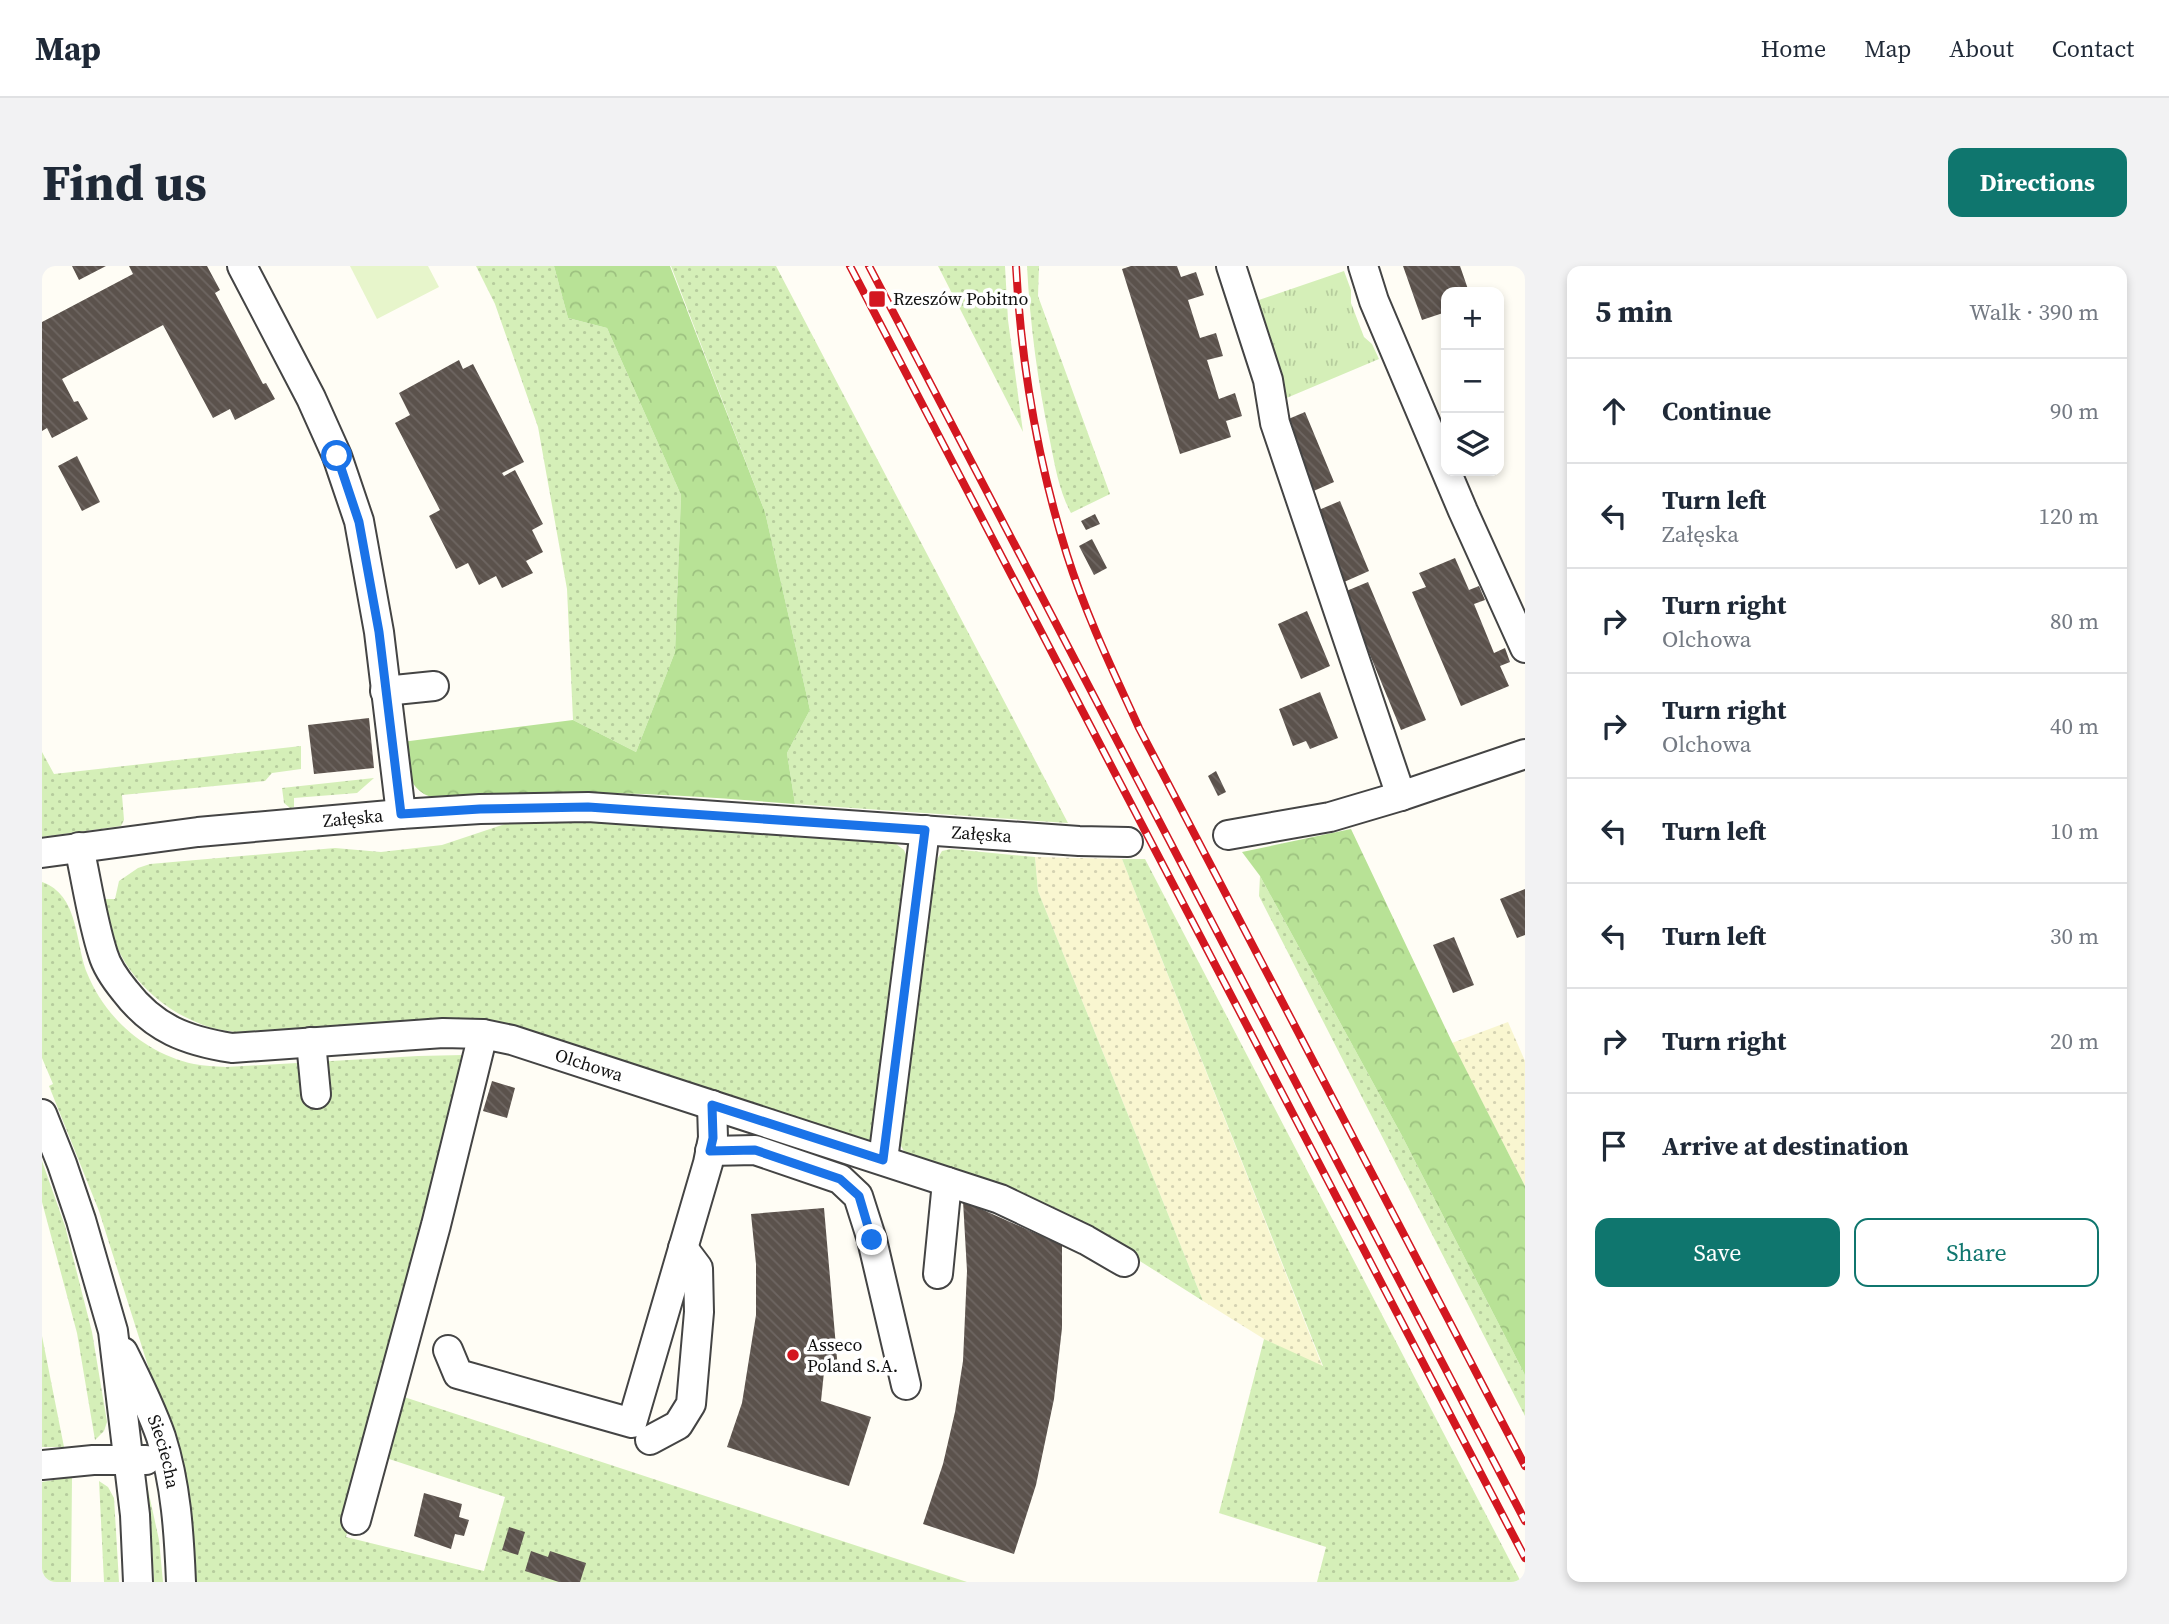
<!DOCTYPE html>
<meta charset="utf-8">
<style>
body{margin:0;font-family:"Source Serif 4",serif;background:#f2f2f3;color:#1f2937}
.controls{position:absolute;right:21px;top:21px;display:grid;overflow:hidden;border-radius:14px;box-shadow:0 4px 10px #0003}
.controls button{width:63px;height:63px;display:grid;place-items:center;padding:0;border:0;border-bottom:2px solid #e0e1e3;background:#fff;color:#1f2937;font:35px sans-serif}
.stop{position:absolute;width:21px;height:21px;margin:-16px;border:5px solid #1a73e8;border-radius:50%;background:#fff}
.stop.end{background:#1a73e8;border-color:#fff;box-shadow:0 2px 7px #0008}
.list{margin:0;padding:0;list-style:none}
h2{display:flex;justify-content:space-between;align-items:center;height:91px;margin:0;padding:0 28px;font-size:30px}
h2 small{font-size:23px;font-weight:400;color:#747a83}
.list li{display:grid;grid-template-columns:46px 1fr auto;gap:21px;align-items:center;box-sizing:border-box;height:105px;padding:0 28px;border-top:2px solid #e0e1e3}
.list b{display:block;font-size:26px;white-space:nowrap}
.list p{margin:0;font-size:23px;white-space:nowrap;color:#747a83}
.list em{font-size:23px;font-style:normal;color:#747a83}
.actions{display:flex;gap:14px;padding:21px 28px}
.actions a{flex:1;padding:16px 0;border:2px solid #0f766e;border-radius:14px;text-align:center;font-size:24px;color:#0f766e}
.actions .main{background:#0f766e;color:#fff}
.icon{flex:none;width:38px;height:38px;fill:none;stroke:currentColor;stroke-width:2;stroke-linecap:round;stroke-linejoin:round}
.map{position:relative;flex:none;width:1483px;height:1316px;overflow:hidden;border-radius:14px}
header{display:flex;align-items:center;gap:42px;box-sizing:border-box;height:98px;padding:0 35px;background:#fff;border-bottom:2px solid #e0e1e3}
header strong{font-size:33px}
nav{display:flex;gap:38px;margin-inline-start:auto;font-size:24px}
.intro{display:flex;align-items:center;justify-content:space-between;box-sizing:border-box;height:168px;padding:0 42px}
h1{margin:0;font-size:49px}
.button{padding:18px 32px;border-radius:14px;background:#0f766e;color:#fff;font-size:24px;font-weight:700}
main{display:flex;gap:42px;padding:0 42px}
aside{flex:1;background:#fff;border-radius:14px;box-shadow:0 4px 10px #0003}
.map>svg:first-child{display:block}
</style>
<header>
<strong>Map</strong>
<nav><a>Home</a><a>Map</a><a>About</a><a>Contact</a></nav>
</header>
<div class="intro"><h1>Find us</h1><a class="button">Directions</a></div>
<main>
<div class="map">
<svg width="1483" height="1316" viewBox="0 0 1483 1316">
<defs>
<pattern id="farmland-dots" width="8" height="8" patternUnits="userSpaceOnUse" patternTransform="scale(1.75)"><rect width="8" height="8" fill="#f9f6d0"/><path d="M2 2h.1M6 6h.1" fill="none" stroke="#d4d2b2" stroke-width="1.8" stroke-linecap="round"/></pattern>
<pattern id="grass-dots" width="8" height="8" patternUnits="userSpaceOnUse" patternTransform="scale(1.75)"><rect width="8" height="8" fill="#d5efb8"/><path d="M2 2h.1M6 6h.1" fill="none" stroke="#b6cc9d" stroke-width="1.8" stroke-linecap="round"/></pattern>
<pattern id="forest-crowns" width="20" height="18" patternUnits="userSpaceOnUse" patternTransform="scale(1.75)"><rect width="20" height="18" fill="#b8e296"/><path d="M2 6a3 3 0 1 1 6 0M12 15a3 3 0 1 1 6 0" fill="none" stroke="#9dc180"/></pattern>
<pattern id="park-tufts" width="24" height="20" patternUnits="userSpaceOnUse" patternTransform="scale(1.75)"><rect width="24" height="20" fill="#d5efb8"/><path d="M3 7l-1-3M5 7V3M7 7l1-3M15 17l-1-3M17 17v-4M19 17l1-3" fill="none" stroke="#b6cc9d"/></pattern>
<pattern id="building-back-hatch" width="6" height="6" patternUnits="userSpaceOnUse" patternTransform="scale(1.75)"><rect width="6" height="6" fill="#5b524c"/><path d="M-1 5l2 2M0 0l6 6M5-1l2 2" fill="none" stroke="#6e6662"/></pattern>
</defs>
<rect width="100%" height="100%" fill="#fffdf5"/>
<path fill="url(#farmland-dots)" d="M993,591L1080,593L1281,1102L1222,1073L1161,1035L996,625Z
M1466,756L1483,795V920L1410,777Z"/>
<path fill="url(#grass-dots)" d="M434,0H512L526,52L565,62L639,229L633,386L594,486L531,454L525,323L496,161L453,38Z
M629,0H734L1026,557L753,538L745,487L768,444L723,246Z
M896,0H963L966,54L981,166Z
M985,0H997L996,30L1068,228L1029,247C1017,225 1013,200 1008,175C996,117 988,59 985,0Z
M259,480V503L230,507L223,515L80,529L82,554L79,560L0,571V486L12,508Z
M332,512L315,527L252,532V541L248,542L242,537L240,522Z
M566,556L673,561L854,578L862,584L866,593L830,875L472,762L442,755L402,753L193,766C182,764 171,763 161,759C106,738 67,692 63,633H73L77,615L96,602L108,598L293,582L339,586L400,579L466,557Z
M909,583L993,591L996,625L1161,1035L1014,942L864,889L858,878L893,597L900,585Z
M1080,593H1103L1479,1316H1275L1284,1281L1177,1247L1222,1073L1281,1100Z
M1218,610L1359,868L1483,1109V1150L1217,630Z
M0,616C37,629 33,676 45,707C63,752 104,788 152,798C162,800 173,800 184,801L376,790L421,789L343,1125L304,1271L442,1305L463,1231L341,1191L356,1129L925,1316H154L143,1217L57,945L7,820L11,818L0,792Z
M0,895L23,960L50,1066L65,1156L62,1165L53,1174L35,1067L0,936Z
M0,1070L22,1181H0Z
M101,1210H103L117,1274L121,1316H112L108,1252Z
M30,1211L29,1316H0V1216Z
M57,1215L66,1221L72,1232L77,1316H62Z"/>
<path fill="url(#forest-crowns)" d="M512,0H628L723,246L768,444L745,487L753,538C690,533 626,528 562,527C525,526 487,528 450,529C430,529 401,538 382,528C364,517 363,495 360,476L531,454L594,486L633,386L639,229L565,62L526,52Z
M1309,563L1410,776L1483,920V1109L1359,868L1218,610L1200,586Z"/>
<path fill="url(#park-tufts)" d="M1302,5L1309,24V37L1322,71L1330,78L1337,93L1235,136L1208,37Z"/>
<path fill="#e7f5cb" d="M308,0H386L397,21L335,53Z"/>
<path fill="url(#building-back-hatch)" d="M30,0H64L37,14Z
M87,0H165L178,24L173,27L221,118L224,117L233,133L193,154L188,143L171,152L121,59L20,113L32,136L36,135L46,153L10,172L5,162L0,165V56L91,8Z
M1089,0H1135L1139,11L1154,6L1162,29L1146,34L1158,72L1174,67L1181,90L1165,94L1177,133L1193,127L1200,150L1184,155L1189,171L1138,188L1080,3Z
M1361,0H1418L1427,26H1404V46L1380,54Z
M417,94L421,103L431,98L482,196L460,207L462,210L473,204L501,258L490,264L501,286L484,295L491,307L460,322L454,310L437,319L426,297L414,303L387,250L398,244L353,157L368,149L357,127Z
M1263,146L1292,216L1267,227L1237,157Z
M35,190L58,236L40,245L16,200Z
M1298,235L1327,305L1302,316L1272,246Z
M1053,248L1058,258L1044,264L1039,255Z
M1050,273L1065,302L1052,309L1037,280Z
M1413,292L1427,324L1437,320L1443,334L1432,338L1452,387L1463,382L1468,396L1458,400L1467,420L1419,440L1370,326L1384,321L1377,307Z
M1326,316L1384,454L1359,464L1302,326Z
M1265,345L1288,400L1259,413L1236,358Z
M1278,426L1296,472L1268,483L1264,475L1251,480L1237,443Z
M327,452L332,502L272,508L266,459Z
M1174,505L1184,526L1176,530L1166,510Z
M1483,623V669L1475,672L1458,633Z
M1412,671L1432,719L1411,727L1391,679Z
M450,815L473,822L465,852L441,845Z
M921,935L1020,979V1062L1012,1133L994,1219L972,1288L881,1258L901,1198L913,1146L921,1095L925,1005Z
M782,942L796,1104L782,1106L779,1135L829,1151L807,1220L685,1181L700,1137L714,1049V998L709,948Z
M382,1227L420,1238L417,1251L427,1254L422,1270L413,1268L409,1283L372,1270Z
M467,1261L483,1266L476,1289L460,1284Z
M489,1285L506,1291L508,1285L544,1297L538,1316H517L483,1305Z"/>
<g fill="none" stroke-linecap="round" stroke-linejoin="round">
<g stroke="#444" stroke-width="32">
<g id="minor">
<path d="M200,0L269,132L295,190L317,255L337,366L359,548"/>
<path d="M1189,0L1226,114L1233,157L1359,530"/>
<path d="M1321,0L1332,35L1421,245L1483,382"/>
<path d="M343,425L392,420"/>
<path d="M1186,569L1288,551L1359,530L1483,488"/>
<path id="s1" d="M37,581C45,617 50,654 61,688C65,702 74,714 83,725C112,763 145,775 190,782L401,767L441,768L470,774L958,933L1044,974L1082,996"/>
<path id="s2" d="M0,587L156,566L359,548L438,543L546,541L1037,575L1086,576"/>
<path d="M269,776L274,828"/>
<path d="M0,848L20,898L39,954L71,1065L93,1249L96,1316"/>
<path d="M668,885L713,884L798,913L816,930L830,974L864,1119"/>
<path d="M841,894L883,564"/>
<path d="M896,1008L905,916"/>
<path d="M406,1084L416,1108L590,1157L666,897L671,872L670,839"/>
<path id="s3" d="M81,1086C95,1114 109,1142 119,1171C134,1218 137,1267 139,1316"/>
<path d="M608,1174L636,1159L649,1138L657,1046L656,1002L641,982"/>
<path d="M0,1199L51,1194H104"/>
<path d="M314,1254L394,959L441,768"/>
</g>
</g>
<use href="#minor" stroke="#fff" stroke-width="28"/>
<g stroke="#d31720" stroke-width="8">
<path id="rail" d="M808,0L1483,1292
M827,0L1483,1255
M974,0C979,97 996,196 1025,289C1044,349 1071,405 1097,462L1483,1200"/>
</g>
<use href="#rail" stroke="#fff" stroke-width="5" stroke-dasharray="16" stroke-linecap="butt"/>
</g>
<g fill="none" stroke-linecap="round" stroke-linejoin="round">
<path stroke="#1a73e8" stroke-width="9" d="M295,190L317,256L337,366L359,548L438,543L546,541L883,564L841,894L670,839L671,872L668,885L713,884L798,913L817,930L830,974"/>
</g>
<g fill="#d31720" stroke="#fff" stroke-width="2.5">
<rect x="826" y="24" width="18" height="18" rx="3.5"/>
<circle cx="751" cy="1089" r="7"/>
</g>
<g text-anchor="middle" stroke-width="7" stroke-linejoin="round" paint-order="stroke">
<g font-size="18" fill="#111" stroke="#fff" text-anchor="start">
<text x="851" y="39">Rzeszów Pobitno</text>
<text x="765" y="1085">Asseco<tspan x="765" dy="21">Poland S.A.</tspan></text>
</g>
<g font-size="18" fill="#111" stroke="#fff">
<text dy="6" stroke="none"><textPath href="#s2" startOffset="313">Załęska</textPath></text>
<text dy="6" stroke="none"><textPath href="#s2" startOffset="943">Załęska</textPath></text>
<text dy="6" stroke="none"><textPath href="#s1" startOffset="640">Olchowa</textPath></text>
<text dy="6" stroke="none"><textPath href="#s3" startOffset="108">Sieciecha</textPath></text>
</g>
</g>
</svg>
<div class="controls">
<button>+</button>
<button>−</button>
<button><svg class="icon" aria-label="layers" viewBox="0 0 24 24"><path d="M12 4l9 5-9 5-9-5zM3 14l9 5 9-5"/></svg></button>
</div>
<div class="stop" style="left:295px;top:190px"></div>
<div class="stop end" style="left:830px;top:974px"></div>
</div>
<aside>
<h2>5 min<small>Walk · 390 m</small></h2>
<ul class="list">
<li><svg class="icon" aria-label="ahead" viewBox="0 0 24 24"><path d="M12 20V5M6 11l6-6 6 6"/></svg><div><b>Continue</b></div><em>90 m</em></li>
<li><svg class="icon" aria-label="left" viewBox="0 0 24 24"><path d="M17 20v-9H6M10 6l-5 5 5 5"/></svg><div><b>Turn left</b><p>Załęska</p></div><em>120 m</em></li>
<li><svg class="icon" aria-label="right" viewBox="0 0 24 24"><path d="M7 20v-9h11M14 6l5 5-5 5"/></svg><div><b>Turn right</b><p>Olchowa</p></div><em>80 m</em></li>
<li><svg class="icon" aria-label="right" viewBox="0 0 24 24"><path d="M7 20v-9h11M14 6l5 5-5 5"/></svg><div><b>Turn right</b><p>Olchowa</p></div><em>40 m</em></li>
<li><svg class="icon" aria-label="left" viewBox="0 0 24 24"><path d="M17 20v-9H6M10 6l-5 5 5 5"/></svg><div><b>Turn left</b></div><em>10 m</em></li>
<li><svg class="icon" aria-label="left" viewBox="0 0 24 24"><path d="M17 20v-9H6M10 6l-5 5 5 5"/></svg><div><b>Turn left</b></div><em>30 m</em></li>
<li><svg class="icon" aria-label="right" viewBox="0 0 24 24"><path d="M7 20v-9h11M14 6l5 5-5 5"/></svg><div><b>Turn right</b></div><em>20 m</em></li>
<li><svg class="icon" aria-label="arrive" viewBox="0 0 24 24"><path d="M6 21V4h12l-3 4 3 4H6"/></svg><div><b>Arrive at destination</b></div></li>
</ul>
<div class="actions"><a class="main">Save</a><a>Share</a></div>
</aside>
</main>
